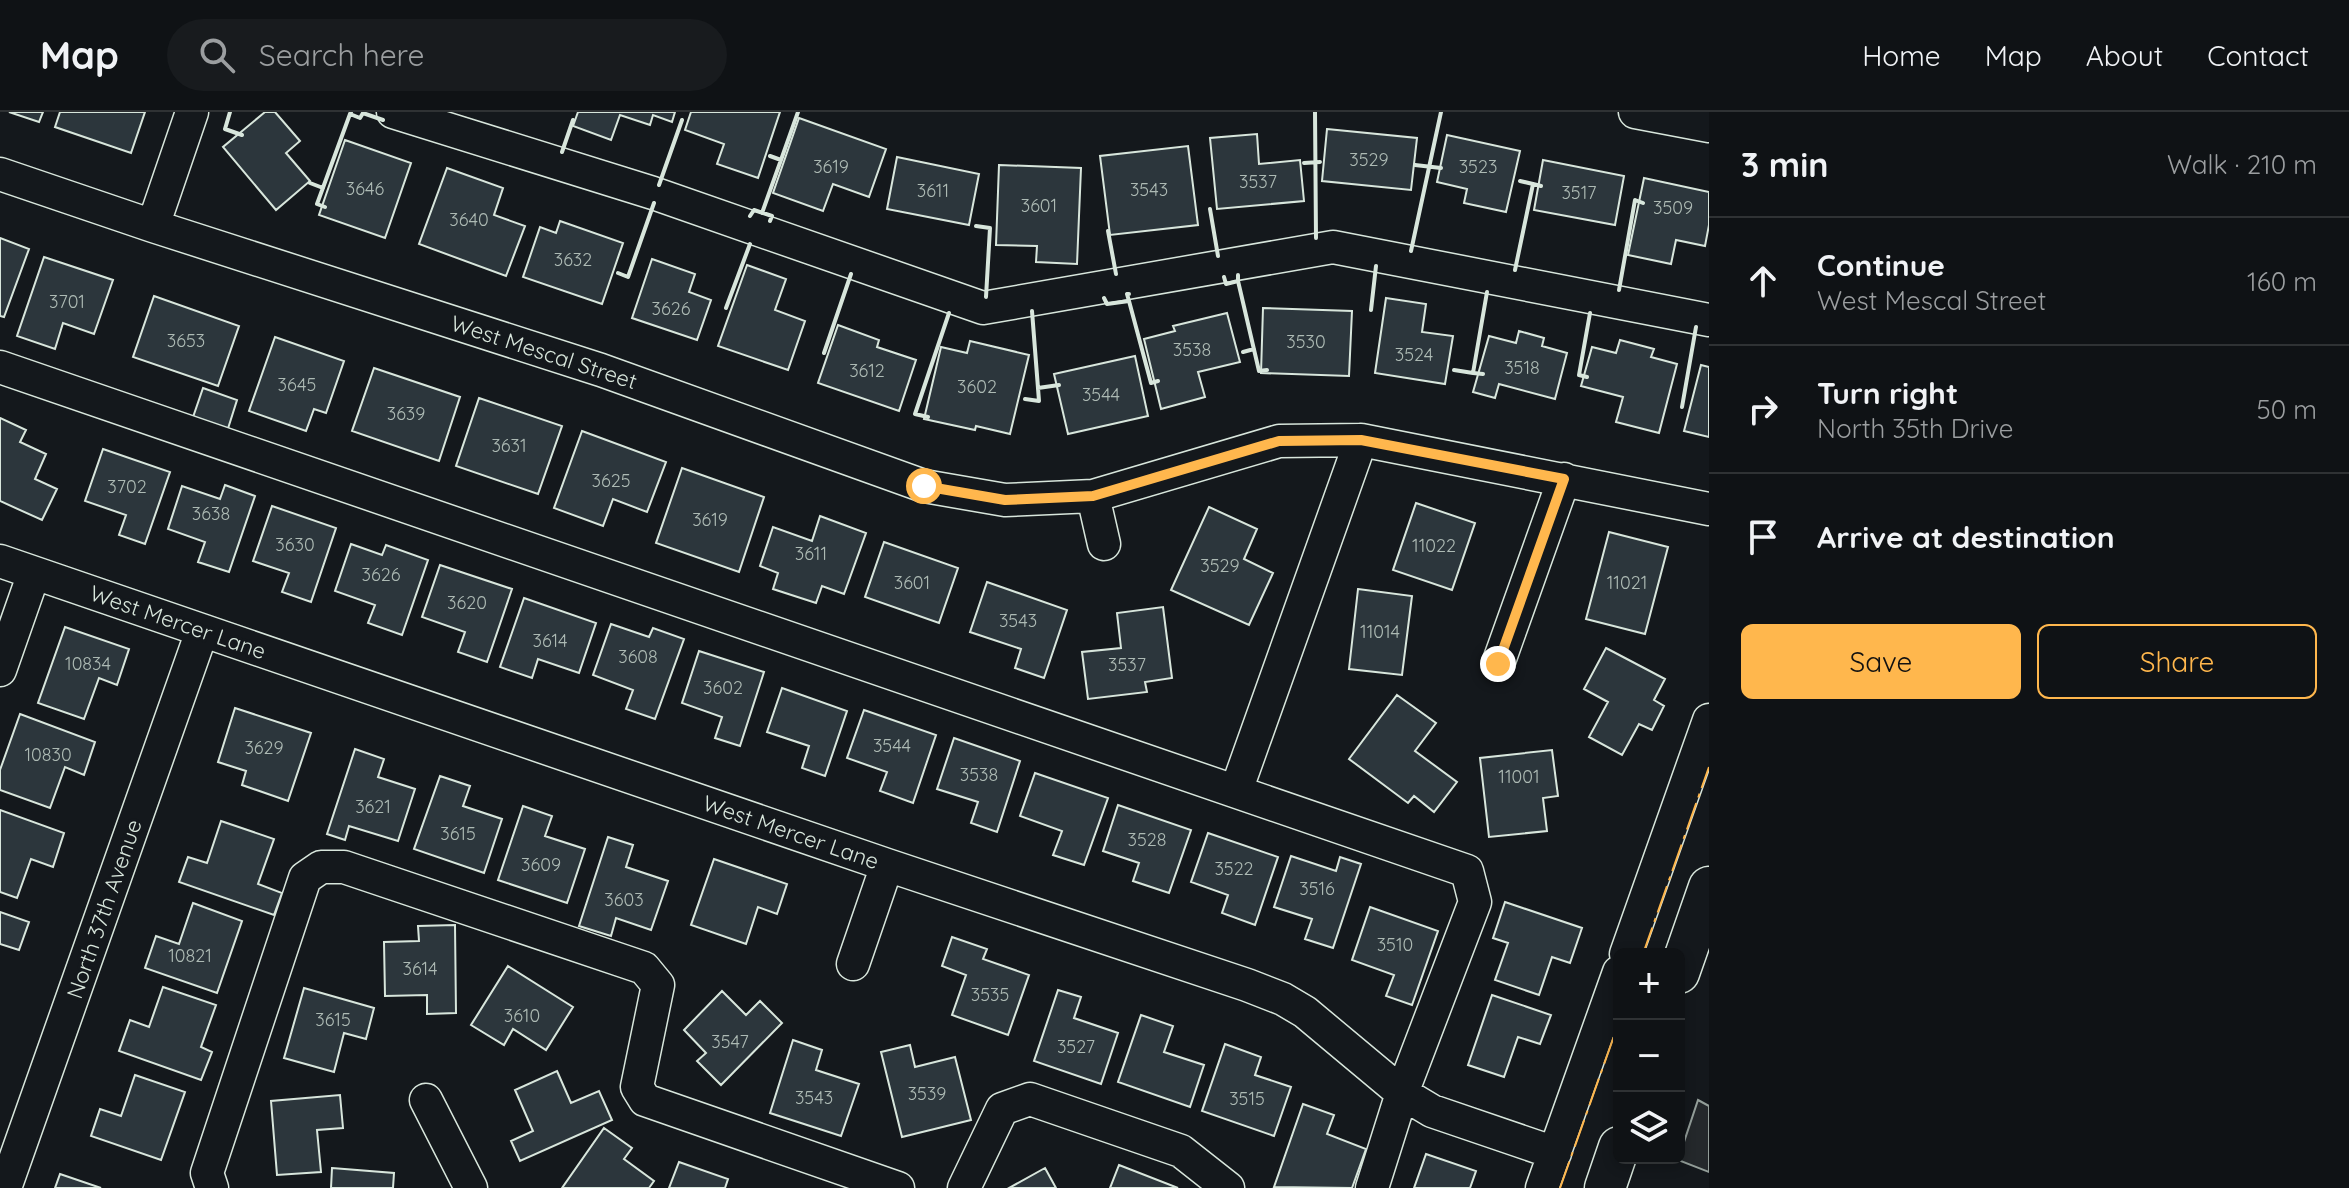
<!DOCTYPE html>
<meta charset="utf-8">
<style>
body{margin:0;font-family:Quicksand,sans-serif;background:#181b1e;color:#f1f3f6}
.controls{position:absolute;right:24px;bottom:24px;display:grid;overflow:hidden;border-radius:12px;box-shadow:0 4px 12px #0003}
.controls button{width:72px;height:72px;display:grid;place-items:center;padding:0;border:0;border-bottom:2px solid #2f3234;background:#0f1215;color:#f1f3f6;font:40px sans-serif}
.stop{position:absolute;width:24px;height:24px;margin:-18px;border:6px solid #ffb74d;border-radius:50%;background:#fff}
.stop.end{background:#ffb74d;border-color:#fff;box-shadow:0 2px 8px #0008}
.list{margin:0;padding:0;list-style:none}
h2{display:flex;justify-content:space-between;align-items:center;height:104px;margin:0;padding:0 32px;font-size:34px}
h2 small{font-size:26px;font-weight:400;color:#9b9ea0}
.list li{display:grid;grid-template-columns:52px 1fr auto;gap:24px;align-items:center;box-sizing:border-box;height:128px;padding:0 32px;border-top:2px solid #2f3234}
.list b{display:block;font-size:30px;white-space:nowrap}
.list p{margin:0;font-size:26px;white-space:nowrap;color:#9b9ea0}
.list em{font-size:26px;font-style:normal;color:#9b9ea0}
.actions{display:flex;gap:16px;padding:24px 32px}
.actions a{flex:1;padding:18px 0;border:2px solid #ffb74d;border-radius:12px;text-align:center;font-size:28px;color:#ffb74d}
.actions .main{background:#ffb74d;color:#111}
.icon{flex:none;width:44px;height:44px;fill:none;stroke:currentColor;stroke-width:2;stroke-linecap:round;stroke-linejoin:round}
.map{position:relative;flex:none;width:1709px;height:1076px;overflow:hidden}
header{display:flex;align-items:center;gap:48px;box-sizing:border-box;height:112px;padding:0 40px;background:#0f1215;border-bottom:2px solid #2f3234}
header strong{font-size:38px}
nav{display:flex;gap:44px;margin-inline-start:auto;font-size:28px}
.search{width:560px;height:72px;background:#181b1e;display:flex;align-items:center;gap:20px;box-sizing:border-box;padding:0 28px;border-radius:44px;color:#9b9ea0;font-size:30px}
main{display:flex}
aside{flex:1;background:#0f1215}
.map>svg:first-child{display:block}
</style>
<header>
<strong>Map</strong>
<div class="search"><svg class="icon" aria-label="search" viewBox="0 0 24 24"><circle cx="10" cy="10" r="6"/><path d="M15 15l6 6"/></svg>Search here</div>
<nav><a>Home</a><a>Map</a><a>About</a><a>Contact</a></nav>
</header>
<main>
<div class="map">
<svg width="1709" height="1076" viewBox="0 0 1709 1076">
<rect width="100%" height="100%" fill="#14181c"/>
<path fill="#24282b" stroke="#939e99" stroke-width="2" d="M1698,988L1709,994V1060L1678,1048Z"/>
<path fill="#2c363c" stroke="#d8e6dc" stroke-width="2" d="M9,0H43L39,10Z
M60,0H145L131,41L55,15Z
M265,0H275L300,29L286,41L310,69L276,98L223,35Z
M578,0H675L672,10L653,3L650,13L620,3L611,28L573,14Z
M691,0H780L758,66L717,52L724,32L685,18Z
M799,6L886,37L869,85L833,72L823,99L773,81Z
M1327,17L1417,26L1411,78L1322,69Z
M1257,22L1259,52L1300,48L1304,89L1217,97L1210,26Z
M1447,23L1520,39L1506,100L1464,91L1467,77L1437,70Z
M345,28L411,51L385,126L319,103Z
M1188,34L1198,113L1110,123L1100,44Z
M897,45L979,62L969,113L887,97Z
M1543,48L1624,64L1615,113L1534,98Z
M999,53L1081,56L1077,152L1036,150L1037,134L996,133Z
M447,56L503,76L494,103L525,114L506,164L419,132Z
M1644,66L1709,80V113L1705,134L1676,128L1671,152L1628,143Z
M560,109L623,131L602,192L523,165L540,115L556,121Z
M0,126L29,137L4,205L0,204Z
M44,145L113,168L94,222L63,211L55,237L17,224Z
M652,147L695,162L689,180L711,188L697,228L632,206Z
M747,153L786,167L775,198L805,209L788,258L718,234Z
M154,184L239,214L218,274L133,245Z
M1386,186L1426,192L1422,220L1453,224L1445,272L1375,261Z
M1263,196L1352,199L1349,264L1261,261Z
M1227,201L1240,250L1198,260L1205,285L1161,297L1144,227L1175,219L1173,214Z
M838,213L879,228L877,235L916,248L899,299L818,271Z
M1519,219L1544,226L1542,234L1567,241L1555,287L1499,272L1495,286L1473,280L1489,224L1516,231Z
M275,225L344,249L326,301L314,297L306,319L249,299Z
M1620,228L1654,237L1651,245L1677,252L1659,321L1616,310L1623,285L1581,274L1592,235L1616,241Z
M970,229L1029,243L1010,322L976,314L975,318L924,307L941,235L967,241Z
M1135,244L1148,304L1068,322L1054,262Z
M1701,253L1709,255V325L1684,319Z
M374,256L460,285L439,349L352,319Z
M203,276L237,288L225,326L190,314Z
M479,286L562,314L538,382L456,354Z
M0,306L26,318L20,330L46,342L35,367L57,377L42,408L0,389Z
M582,319L666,350L647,400L613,387L603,414L554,396Z
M103,337L170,360L145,432L119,423L126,403L85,389Z
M682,356L764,385L739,460L656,431Z
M225,373L255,384L229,460L198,450L205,430L168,417L182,374L220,387Z
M1416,391L1475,411L1452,478L1393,458Z
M272,394L336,416L311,490L282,480L289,461L253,449Z
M1209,395L1257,417L1244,447L1273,461L1249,513L1171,478Z
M820,404L866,421L844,482L822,474L816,491L773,477L778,461L760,454L773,415L812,429Z
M1609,420L1668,435L1645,522L1586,507Z
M884,430L958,456L939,511L865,485Z
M351,432L382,443L386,433L428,448L402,523L368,511L375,493L335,479Z
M440,453L512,477L487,550L458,540L465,520L422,505Z
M987,470L1067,498L1044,566L1015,556L1021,537L970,520Z
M1358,477L1412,484L1402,563L1349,557Z
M524,486L596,511L579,561L538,547L532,566L500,555Z
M1163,495L1172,566L1145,570L1147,580L1088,587L1082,540L1121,536L1117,501Z
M611,512L649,525L653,516L684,527L655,607L626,597L633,578L593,563Z
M65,515L129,537L117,573L99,566L84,607L38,591Z
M1606,536L1665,567L1654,588L1664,594L1652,618L1639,612L1622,643L1589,625L1608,590L1584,577Z
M699,539L764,560L740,634L715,626L722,605L682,591Z
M782,576L847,599L825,664L802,656L809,634L767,620Z
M1397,583L1436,611L1415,639L1457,670L1434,700L1414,684L1408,691L1349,647Z
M235,596L311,621L288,689L242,673L246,659L218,650Z
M864,598L936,623L913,691L880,679L887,660L847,646Z
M20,602L95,630L84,663L65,655L50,696L0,678V658Z
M954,626L1020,649L997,720L971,711L978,690L937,677Z
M355,637L384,647L378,665L415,677L398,729L349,714L345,728L327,722Z
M1552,638L1558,684L1543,686L1547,719L1489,725L1480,646Z
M1035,661L1108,686L1084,753L1053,743L1062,719L1020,704Z
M440,664L470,674L463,694L502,707L484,761L414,737Z
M1118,693L1191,718L1169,781L1133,769L1139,751L1103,739Z
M523,694L552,704L545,724L585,737L567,791L498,768Z
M0,698L64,721L53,755L31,747L17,786L0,780Z
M221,709L274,727L258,772L282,781L274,803L179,770L188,745L207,751Z
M1208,721L1278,745L1255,813L1222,801L1228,783L1191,770Z
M608,725L633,733L626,755L668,769L651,818L616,806L611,824L579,814Z
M1291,744L1336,759L1340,745L1361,752L1333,836L1305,827L1312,807L1274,795Z
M714,747L787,772L777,802L758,795L746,832L691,813Z
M1505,790L1582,816L1570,851L1552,845L1539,883L1495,868L1508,831L1493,826Z
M193,791L242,809L217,881L145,856L156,824L179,832Z
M1370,795L1438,819L1412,893L1386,884L1394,863L1352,848Z
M0,800L29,810L19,838L0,832Z
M455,813L456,901L427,902V883L385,884L384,830L419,829L418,814Z
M952,825L987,837L983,847L1029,863L1008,923L952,903L966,863L942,854Z
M508,854L573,895L546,938L513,917L504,933L471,913Z
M163,875L216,893L201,935L212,940L201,968L119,939L130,908L149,915Z
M304,876L374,896L366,927L344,921L334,960L284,946Z
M1058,878L1081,885L1074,906L1118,921L1101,972L1034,949Z
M722,879L746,903L760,889L782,911L721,973L697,949L706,941L684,918Z
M1492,883L1551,903L1540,932L1518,925L1504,965L1468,953Z
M1141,903L1173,914L1164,940L1204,953L1190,995L1118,970Z
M793,928L822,938L816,958L859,972L841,1024L770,1001Z
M1225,932L1261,945L1255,963L1291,975L1274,1024L1202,999Z
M910,933L915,955L955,945L971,1008L902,1025L881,940Z
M557,959L571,991L599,979L612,1008L520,1049L511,1029L533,1019L515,978Z
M135,963L185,980L161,1048L91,1024L100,997L121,1004Z
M340,983L343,1016L317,1018L321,1060L277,1063L271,989Z
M1303,992L1334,1003L1327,1022L1366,1037L1352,1076L1274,1075Z
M604,1016L632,1036L624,1047L654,1069L649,1076H562Z
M1426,1042L1476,1059L1470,1076H1414Z
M679,1050L728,1067L725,1076H669Z
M1119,1053L1178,1076H1110Z
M332,1056L394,1061L393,1076H331Z
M1045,1056L1056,1076H1009Z
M60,1062L101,1076H55Z"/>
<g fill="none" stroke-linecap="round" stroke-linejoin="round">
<g stroke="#d8e6dc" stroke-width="35">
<path id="minor" d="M393,0L653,81L983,196L1333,135L1709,208
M1635,0L1709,14
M0,62L153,114L601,258L924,374L1005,388L1093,384L1279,329L1361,328L1709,397
M153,114L192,0
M0,255L1467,759L1475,790L1402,981L1372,1076
M1093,384L1104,432
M0,449L887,753L1247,873L1283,887L1305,900L1402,981L1432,999L1555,1041
M1498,552L1564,367
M0,558L34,461
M1236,679L1361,328
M1626,842L1709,608
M853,852L887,753
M426,988L471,1076
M5,1076L202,519
M212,1076L207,1061L305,766L321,755H344L644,856L658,873L637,975L645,988L898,1076
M964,1076L1002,997L1030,987L1181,1039L1228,1076
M1542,1076L1619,860"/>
</g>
<g stroke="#d8e6dc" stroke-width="43">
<path id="major" d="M1679,861L1709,775
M1605,1076L1619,1035"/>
</g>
<use href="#minor" stroke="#14181c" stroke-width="32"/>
<use href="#major" stroke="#14181c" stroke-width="40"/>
<path stroke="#d8e6dc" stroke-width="4" d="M230,0L225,17L242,23
M351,0L350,2L360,6L363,1L383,8
M1315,0L1316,126
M562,40L573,8
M781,48L798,0
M1304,51L1320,50
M1415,53L1441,56
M1520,69L1533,72
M310,71L323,76
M659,73L682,8
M325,95L317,92L350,2
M1210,97L1218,144
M762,101L781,48L770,44
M750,104L754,98L772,104L770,109
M976,114L990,116L986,185
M1108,119L1116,162
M1411,139L1441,0
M1515,158L1533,72L1541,74
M618,161L628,165L654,91
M1224,165L1226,172L1238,169V163
M1238,169L1259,259L1267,258
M1619,178L1635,88L1643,91
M1104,186L1107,192L1129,189L1127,182H1129
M1129,189L1151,271L1158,269
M726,196L750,132
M1371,198L1376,154
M1243,240L1254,237
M824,241L851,162
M1454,258L1473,261
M1483,262L1473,261L1487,180
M1587,265L1579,263L1590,201
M1038,276L1059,273
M1025,287L1039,289L1032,199
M1682,295L1696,215
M928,305L915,302L949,201"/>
<path stroke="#ffb74d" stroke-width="2" stroke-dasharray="28 6 4 6" stroke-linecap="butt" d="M1643,842L1709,655
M1560,1076L1619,910"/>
</g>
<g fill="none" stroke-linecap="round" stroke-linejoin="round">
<path stroke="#ffb74d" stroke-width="10" d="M924,374L1005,388L1093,384L1279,329L1361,328L1564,367L1498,552"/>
</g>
<g text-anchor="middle" stroke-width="6" stroke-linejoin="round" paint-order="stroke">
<g font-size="18" fill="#adbab4">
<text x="1369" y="54">3529</text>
<text x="831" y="61">3619</text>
<text x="1478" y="61">3523</text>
<text x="1258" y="76">3537</text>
<text x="365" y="83">3646</text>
<text x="1149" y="84">3543</text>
<text x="933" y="85">3611</text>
<text x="1579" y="87">3517</text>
<text x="1039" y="100">3601</text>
<text x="1673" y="102">3509</text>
<text x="469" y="114">3640</text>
<text x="573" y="154">3632</text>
<text x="67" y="196">3701</text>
<text x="671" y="203">3626</text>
<text x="186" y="235">3653</text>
<text x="1306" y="236">3530</text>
<text x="1192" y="244">3538</text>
<text x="1414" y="249">3524</text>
<text x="1522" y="262">3518</text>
<text x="867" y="265">3612</text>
<text x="297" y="279">3645</text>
<text x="977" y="281">3602</text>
<text x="1101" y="289">3544</text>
<text x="406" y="308">3639</text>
<text x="509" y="340">3631</text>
<text x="611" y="375">3625</text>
<text x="127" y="381">3702</text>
<text x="211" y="408">3638</text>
<text x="710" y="414">3619</text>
<text x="295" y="439">3630</text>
<text x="1434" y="440">11022</text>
<text x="811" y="448">3611</text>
<text x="1220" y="460">3529</text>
<text x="381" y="469">3626</text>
<text x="912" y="477">3601</text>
<text x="1627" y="477">11021</text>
<text x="467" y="497">3620</text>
<text x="1018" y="515">3543</text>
<text x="1380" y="526">11014</text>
<text x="550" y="535">3614</text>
<text x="638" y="551">3608</text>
<text x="88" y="558">10834</text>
<text x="1127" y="559">3537</text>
<text x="723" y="582">3602</text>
<text x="892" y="640">3544</text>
<text x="264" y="642">3629</text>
<text x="48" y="649">10830</text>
<text x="979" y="669">3538</text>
<text x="1519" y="671">11001</text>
<text x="373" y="701">3621</text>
<text x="458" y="728">3615</text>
<text x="1147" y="734">3528</text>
<text x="541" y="759">3609</text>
<text x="1234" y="763">3522</text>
<text x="1317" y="783">3516</text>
<text x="624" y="794">3603</text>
<text x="1395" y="839">3510</text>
<text x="190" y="850">10821</text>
<text x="420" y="863">3614</text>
<text x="990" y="889">3535</text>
<text x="522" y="910">3610</text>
<text x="333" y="914">3615</text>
<text x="730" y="936">3547</text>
<text x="1076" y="941">3527</text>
<text x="927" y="988">3539</text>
<text x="814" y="992">3543</text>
<text x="1247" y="993">3515</text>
</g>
<g font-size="22" fill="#d8e6dc" stroke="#14181c">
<text transform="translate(544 240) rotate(18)" y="8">West Mescal Street</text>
<text transform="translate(178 510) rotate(19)" y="8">West Mercer Lane</text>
<text transform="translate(791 720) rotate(19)" y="8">West Mercer Lane</text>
<text transform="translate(104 797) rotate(-71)" y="8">North 37th Avenue</text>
</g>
</g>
</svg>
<div class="controls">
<button>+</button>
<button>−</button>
<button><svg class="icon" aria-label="layers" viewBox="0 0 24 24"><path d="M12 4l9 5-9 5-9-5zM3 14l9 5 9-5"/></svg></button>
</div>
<div class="stop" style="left:924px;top:374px"></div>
<div class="stop end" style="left:1498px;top:552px"></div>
</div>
<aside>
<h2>3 min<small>Walk · 210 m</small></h2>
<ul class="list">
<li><svg class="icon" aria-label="ahead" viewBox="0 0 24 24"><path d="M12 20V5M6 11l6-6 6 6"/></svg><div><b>Continue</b><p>West Mescal Street</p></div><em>160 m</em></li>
<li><svg class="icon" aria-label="right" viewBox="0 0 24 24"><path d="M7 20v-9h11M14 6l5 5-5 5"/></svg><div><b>Turn right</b><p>North 35th Drive</p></div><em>50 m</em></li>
<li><svg class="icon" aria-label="arrive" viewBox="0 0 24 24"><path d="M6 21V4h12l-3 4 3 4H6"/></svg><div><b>Arrive at destination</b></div></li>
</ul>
<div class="actions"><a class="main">Save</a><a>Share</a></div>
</aside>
</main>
